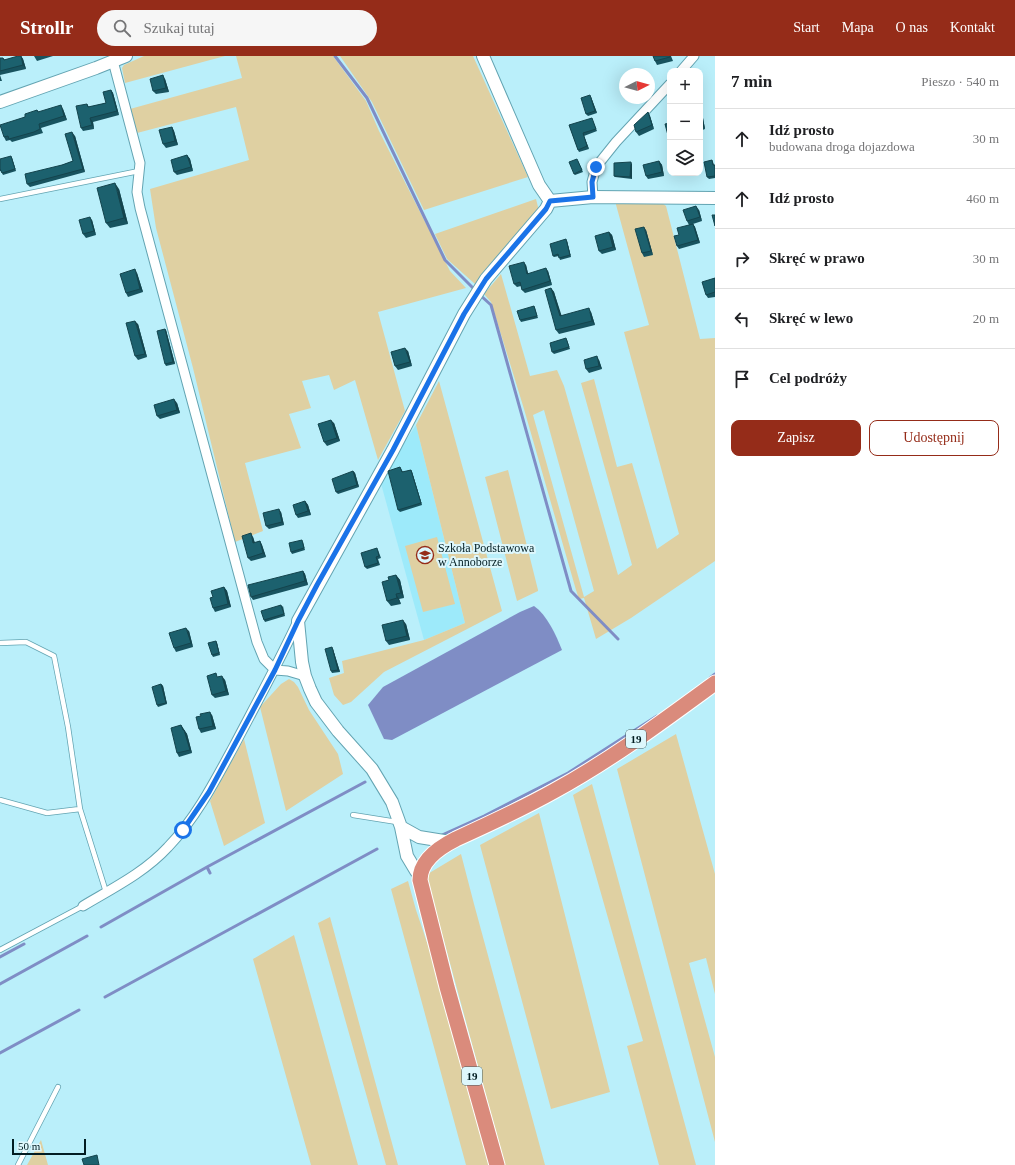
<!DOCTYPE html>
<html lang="pl">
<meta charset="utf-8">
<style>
body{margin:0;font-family:Georgia,serif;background:#f6f6f6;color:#202124}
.controls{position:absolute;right:12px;top:12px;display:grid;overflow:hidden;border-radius:8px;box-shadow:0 4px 16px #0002}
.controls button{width:36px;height:36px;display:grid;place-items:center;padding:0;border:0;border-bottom:1px solid #e0e0e0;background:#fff;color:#202124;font:20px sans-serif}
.compass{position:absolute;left:619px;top:12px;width:36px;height:36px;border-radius:50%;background:#fff;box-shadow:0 4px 16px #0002;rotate:84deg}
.scale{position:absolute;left:12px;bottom:10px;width:74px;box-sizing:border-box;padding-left:4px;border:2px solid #021d22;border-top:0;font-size:11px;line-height:14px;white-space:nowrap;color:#021d22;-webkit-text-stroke:3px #ddf7fc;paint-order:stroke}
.stop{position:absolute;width:12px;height:12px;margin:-9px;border:3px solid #1a73e8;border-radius:50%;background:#fff}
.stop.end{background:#1a73e8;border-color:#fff;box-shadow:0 1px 4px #0008}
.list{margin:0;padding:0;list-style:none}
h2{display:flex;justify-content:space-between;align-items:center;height:52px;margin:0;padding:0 16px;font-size:17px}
h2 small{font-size:13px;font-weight:400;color:#757577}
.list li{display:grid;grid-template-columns:26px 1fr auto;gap:12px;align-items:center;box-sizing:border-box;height:60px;padding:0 16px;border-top:1px solid #e0e0e0}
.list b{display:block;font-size:15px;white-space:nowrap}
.list p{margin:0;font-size:13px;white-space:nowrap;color:#757577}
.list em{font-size:13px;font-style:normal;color:#757577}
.actions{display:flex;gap:8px;padding:12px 16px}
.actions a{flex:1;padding:9px 0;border:1px solid #952c19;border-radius:8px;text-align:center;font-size:14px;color:#952c19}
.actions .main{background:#952c19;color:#fff}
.icon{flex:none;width:22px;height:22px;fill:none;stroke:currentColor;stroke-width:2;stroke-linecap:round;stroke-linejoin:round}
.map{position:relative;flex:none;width:715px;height:1109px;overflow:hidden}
header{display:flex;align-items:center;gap:24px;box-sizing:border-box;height:56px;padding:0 20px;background:#952c19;color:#fff}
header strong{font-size:19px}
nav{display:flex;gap:22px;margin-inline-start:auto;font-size:14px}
.search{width:280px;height:36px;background:#f6f6f6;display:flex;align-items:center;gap:10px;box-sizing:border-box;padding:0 14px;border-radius:22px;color:#757577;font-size:15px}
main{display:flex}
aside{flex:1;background:#fff}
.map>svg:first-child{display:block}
</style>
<header>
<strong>Strollr</strong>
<div class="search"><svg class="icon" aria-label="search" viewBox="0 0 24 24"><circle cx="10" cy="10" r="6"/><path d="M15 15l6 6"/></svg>Szukaj tutaj</div>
<nav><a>Start</a><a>Mapa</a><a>O nas</a><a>Kontakt</a></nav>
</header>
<main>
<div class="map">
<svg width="715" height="1109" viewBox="0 0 715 1109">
<rect width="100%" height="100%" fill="#baeffa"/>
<path fill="#9deafa" d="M416,369L465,567L424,584L380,424Z"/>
<path fill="#dfd0a2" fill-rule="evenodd" d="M144,0H225L125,27L122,12L124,9Z
M236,0H333L366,45L379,75L450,215L466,232L378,256L405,355L378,404L355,324L334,334L329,319L302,325L311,352L289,358L301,392L245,407L263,475L235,486L193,312L156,172L150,133L249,104L236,51L137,77L130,53L242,22Z
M340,0H473L528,121L424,154L372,46Z
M536,143L538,151V157L527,168L475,228L447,203L435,178Z
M615,145L662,147L666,150L700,283L715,282V505L631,562L596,583L584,542L579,543L576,534L524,353L491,246L484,238L501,218L530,320L557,314L564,330L618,519L632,509L581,327L594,323L617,411L632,407L657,493L679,478L624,276L649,269ZM544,354L594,535L584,541L533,359Z
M439,325L502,555L384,616L351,646L343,649L334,639L329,622L344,617L342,605L424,584L465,567L416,369Z
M508,414L538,534V535L517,545L485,421Z
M437,481L455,548L423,556L405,490Z
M289,623L294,626L298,631L309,654L338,698L343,718L286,755L260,651L281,628Z
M676,678L715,818V938L706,902L689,907L715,1001V1086L617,713Z
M244,683L265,767L224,790L210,745Z
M592,728L696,1109H659L627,990L643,985L573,739Z
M539,757L610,1036L551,1053L480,789Z
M461,798L474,848L545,1109H505L426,819Z
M408,825L416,854L434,907L489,1109H466L391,833Z
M330,861L398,1109H386L318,867Z
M294,879L358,1109H311L253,903Z
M41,1084L48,1109H27Z"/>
<path fill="#7f8dc5" d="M534,550C547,559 556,579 562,594L392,684L384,683L368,649L383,631L520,556Z"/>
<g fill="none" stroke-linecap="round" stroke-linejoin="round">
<path stroke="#7f8dc5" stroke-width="3" d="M335,0L367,42L445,204L475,234
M480,239L491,249L571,535L618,583
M710,622L715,618
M442,779L484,760L568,717L657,660
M207,811L210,817
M101,871L207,811L365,726
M0,901L24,888
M0,928L87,880
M105,941L377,793
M0,997L79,954"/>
<g stroke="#63a4b2" stroke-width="6">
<path id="service" d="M0,143L139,115
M0,587L26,586L54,600L68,671L80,753L106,836
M0,744L47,757L80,753
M353,759L397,766
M0,894L83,850
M18,1109L58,1031"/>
</g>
<g stroke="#63a4b2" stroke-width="11">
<path id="minor" d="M113,5L140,107L137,136L140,152L257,586L264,603L275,614L288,615L305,620
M681,15L694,0
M593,141L592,126L596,111L616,86L670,28
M83,850C113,832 144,817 168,791C196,762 215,725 234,690C256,648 278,608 298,565"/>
</g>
<g stroke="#63a4b2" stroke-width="14">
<path id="tertiary" d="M483,0L539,129L550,145L593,141L715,142
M0,46L96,12L126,0
M401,771L419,781L450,786
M420,819L416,815L407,800L401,771L392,746L372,713L338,675L316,646L310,633L305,620L302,606L298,565L393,394L464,258L486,223L546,153L550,145"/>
</g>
<g stroke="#fff" stroke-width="17">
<path id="trunk" d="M497,1109L447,931L420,824C420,805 440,791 456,783C489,768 522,753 554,735C611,704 663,665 715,627"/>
</g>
<use href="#service" stroke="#fff" stroke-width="4.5"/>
<use href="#minor" stroke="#fff" stroke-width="9"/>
<use href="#tertiary" stroke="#fff" stroke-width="12"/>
<use href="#trunk" stroke="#da8b7c" stroke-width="15"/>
</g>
<path fill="#18535f" d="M21,0L23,3L26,13L0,19L2,25H0V2H3L5,4Z
M34,0H53L37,5Z
M653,0H671L673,5L657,9L655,5Z
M165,23L169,36L156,38L153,35Z
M111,34L113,37L119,59L93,66L94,73L83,75L81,72L87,48L89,51L106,47Z
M591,41L597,57L588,60L586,58Z
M63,53L67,64L41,72L43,77L12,86L10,84L6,85L4,81L25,61L37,54L39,56Z
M648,56L650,60L654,73L639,80L636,76Z
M700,58L703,62L705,73L700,75Z
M593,65L597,75L584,80L589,93L579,96L578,94L569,69Z
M172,71L174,75L178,89L166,92L163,88Z
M75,80L85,116L30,131L27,128L62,109L73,105Z
M187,99L190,103L193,115L177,119L174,116Z
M12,102L16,115L3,119L1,115H0V103Z
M712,104L713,106L714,109H715V122L709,123L707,121Z
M578,105L583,116L575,119L574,118Z
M659,105L662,109L664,120L648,123L646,120Z
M632,108V123L615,121L614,120Z
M119,133L128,168L110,172L106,167Z
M699,154L702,165L693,168L695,171L700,187L679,193L677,190L679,179L689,169L687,165Z
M92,164L96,179L86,182L83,178Z
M646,174L653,199L644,201L642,197Z
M609,176L612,179L616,194L602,198L599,195Z
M567,185L571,201L560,204L559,200L554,201L553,200Z
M526,209L528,218L548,215L552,229L525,237L522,234L521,230L517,231L514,228Z
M137,217L143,236L128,241L126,237Z
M715,222V241L708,242L706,239Z
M551,232L554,236L561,260L591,256L595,269L559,278L556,274Z
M534,250L535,252L538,262L521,266L520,264Z
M138,268L147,301L138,304L135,300Z
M165,273L166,274L175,308L166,310L165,308Z
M567,284L570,293L554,298L552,296Z
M408,295L412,310L398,314L395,310Z
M599,304L602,313L589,317L586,313Z
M177,347L180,357L160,363L157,360Z
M334,367L340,385L327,390L324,386Z
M400,411L403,416L411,414L412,416L422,449L400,456L398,454Z
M353,415L355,417L359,431L338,438L336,436Z
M305,445L308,449L311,459L298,462L296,459Z
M281,456L284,469L269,473L266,470Z
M253,481L255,487L260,485L262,489L266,501L251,505L248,502Z
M303,486L305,494L292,498L291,496Z
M378,494L381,502L378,503L380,509L367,513L365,511Z
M303,515L305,518L308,529L253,544L251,541Z
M396,519L400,524L404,542L399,543L401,548L391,550L387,545L389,524Z
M224,531L227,535L231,551L215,556L213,552V541Z
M283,550L285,560L265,566L264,564Z
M406,568L410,584L389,589L386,585Z
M189,575L193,591L176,596L174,592Z
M216,585L217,587L220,599L213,601L212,599Z
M333,593L340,616L332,617L331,615Z
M219,621L225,624L229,639L215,642L212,639Z
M161,628L163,630L167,648L158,651L157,649Z
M212,659L216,673L201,677L199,673Z
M181,669L187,678L192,697L179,701L177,697Z"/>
<path fill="#14444d" d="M21,0L23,3L26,13L23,9Z
M163,19L165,23L169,36L166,32Z
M111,34L113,37L119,59L117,55Z
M590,39L591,41L597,57L595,55Z
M61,49L63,53L67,64L64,60Z
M648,56L650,60L654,73L652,69Z
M700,58L703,62L705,73L703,70Z
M90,62L93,66L94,73L92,69Z
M172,71L174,75L178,89L175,85Z
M72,76L75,80L85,116L83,113Z
M583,77L584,80L589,93L587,90Z
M187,99L190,103L193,115L191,111Z
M11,100L12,102L16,115L15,113Z
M659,105L662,109L664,120L662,116Z
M631,106L632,108V123L630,121Z
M115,127L119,133L128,168L124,162Z
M696,150L699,154L702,165L700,161Z
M90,161L92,164L96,179L94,175Z
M693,168L695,171L700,187L698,184Z
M644,171L646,174L653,199L651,195Z
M609,176L612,179L616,194L613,191Z
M566,183L567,185L571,201L570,199Z
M524,206L526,209L529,221L527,218Z
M546,212L548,215L552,229L550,225Z
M135,213L137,217L143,236L140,233Z
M551,232L554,236L563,264L560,260Z
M589,252L591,256L595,269L592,265Z
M135,265L138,268L147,301L145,298Z
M165,273L166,274L175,308L173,306Z
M405,292L408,295L412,310L410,306Z
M597,300L599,304L602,313L599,310Z
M174,343L177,347L180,357L177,354Z
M331,364L334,367L340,385L337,382Z
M411,414L412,416L422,449L421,447Z
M353,415L355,417L359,431L357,429Z
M305,445L308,449L311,459L308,455Z
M279,453L281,456L284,469L282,466Z
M251,477L253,481L256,491L253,487Z
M260,485L262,489L266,501L263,497Z
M303,515L305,518L308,529L305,525Z
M396,519L400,524L404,542L401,537Z
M224,531L227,535L231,551L228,548Z
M396,538L399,543L401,548L397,542Z
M403,564L406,568L410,584L407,580Z
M186,572L189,575L193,591L191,587Z
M216,585L217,587L220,599L219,597Z
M332,591L333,593L340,616L338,614Z
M222,620L225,624L229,639L226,635Z
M161,628L163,630L167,648L166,647Z
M210,656L212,659L216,673L213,670Z
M181,669L187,678L192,697L190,694Z"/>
<path fill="#1c616e" stroke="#14444d" d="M18,0H21L23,9L0,15V2H3L4,4Z
M653,0H670V1L655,5Z
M163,19L166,32L153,35L150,23Z
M111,34L117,55L90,62L92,69L81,72L76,50L87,48L88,51L106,47L103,36Z
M590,39L595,55L586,58L581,42Z
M61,49L64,60L39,68L40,73L34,76L9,83L8,80L4,81L0,69L25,61V58L37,54L38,56Z
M648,56L652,69L636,76L634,69Z
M700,58L703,70H700Z
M592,62L596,73L583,77L587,90L578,94L569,69Z
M670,67V87L665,68Z
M172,71L175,85L163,88L159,74Z
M72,76L83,113L27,128L25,118L62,109L73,105L65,78Z
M187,99L191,111L174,116L171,104Z
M11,100L15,113L2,117L0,113V103Z
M577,103L582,114L574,118L569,106Z
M712,104L713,109H715V120L707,121L704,106Z
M659,105L662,116L646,120L643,109Z
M631,106L630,121L614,120V107Z
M115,127L124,162L106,167L97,132Z
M696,150L700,161L687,165L683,154Z
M712,159H715V170Z
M90,161L94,175L83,178L79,164Z
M693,168L698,184L677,190L674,180L679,179L677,172Z
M644,171L651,195L642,197L635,173Z
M609,176L613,191L599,195L595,180Z
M566,183L570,199L559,202L558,198L553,200L550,188Z
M524,206L527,218L546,212L550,225L522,234L520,226L514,228L509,210Z
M135,213L140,233L126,237L120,218Z
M715,222V236L706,239L702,226Z
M551,232L560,260L589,252L592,265L556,274L545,234Z
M534,250L537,260L520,264L517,255Z
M135,265L145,298L135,300L126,267Z
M165,273L173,306L165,308L157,275Z
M566,282L569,291L552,296L550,287Z
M405,292L410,306L395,310L391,296Z
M597,300L599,310L586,313L584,304Z
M174,343L177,354L157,360L154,349Z
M331,364L337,382L324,386L318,368Z
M400,411L402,416L411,414L421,447L398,454L388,415Z
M353,415L357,429L336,436L332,423Z
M305,445L308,455L296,459L293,449Z
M279,453L282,466L266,470L263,457Z
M251,477L253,487L260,485L263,497L248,502L242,480Z
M302,484L304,492L291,496L289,487Z
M377,492L379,500L376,501L378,507L365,511L361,497Z
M303,515L305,525L251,541L248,529Z
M396,519L401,537L396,538L397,542L387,545L382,526L389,524L388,521Z
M224,531L228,548L213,552L210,542L213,541L211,535Z
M281,549L284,558L264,564L261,555Z
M403,564L407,580L386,585L382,569Z
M186,572L191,587L174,592L169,577Z
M216,585L219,597L212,599L208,587Z
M332,591L338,614L331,615L325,593Z
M216,617L217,621L222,620L226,635L212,639L207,620Z
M161,628L166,647L157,649L152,631Z
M210,656L213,670L199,673L196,661L201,660L200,658Z
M181,669L183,674H184L190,694L177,697L171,672Z
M97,1099L99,1109H84L82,1103Z"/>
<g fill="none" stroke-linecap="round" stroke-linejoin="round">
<path stroke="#1a73e8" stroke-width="5" d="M183,774L209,736L275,614L298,565L317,529L393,394L464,258L486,223L546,153L550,145L593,141L592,126L596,111"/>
</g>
<defs>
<g id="school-ring" transform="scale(0.9)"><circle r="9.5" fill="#ddf7fc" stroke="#952c19" stroke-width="1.5"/><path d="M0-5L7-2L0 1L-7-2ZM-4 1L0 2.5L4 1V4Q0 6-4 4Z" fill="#952c19"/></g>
</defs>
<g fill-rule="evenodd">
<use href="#school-ring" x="425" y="499"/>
</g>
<g text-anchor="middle" stroke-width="4" stroke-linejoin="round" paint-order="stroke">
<g fill="#ddf7fc" stroke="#445e63" stroke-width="1">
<rect x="626" y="674" width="20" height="18" rx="3"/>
<rect x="462" y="1011" width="20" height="18" rx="3"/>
</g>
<g font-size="11" font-weight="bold" fill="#021d22">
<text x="636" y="687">19</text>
<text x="472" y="1024">19</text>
</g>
<g font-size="12" fill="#021d22" stroke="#ddf7fc" text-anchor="start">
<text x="438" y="496">Szkoła Podstawowa<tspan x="438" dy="14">w Annoborze</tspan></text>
</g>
</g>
</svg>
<div class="controls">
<button>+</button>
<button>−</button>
<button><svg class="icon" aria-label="layers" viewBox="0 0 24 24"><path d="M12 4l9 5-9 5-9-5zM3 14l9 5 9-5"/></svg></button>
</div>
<svg class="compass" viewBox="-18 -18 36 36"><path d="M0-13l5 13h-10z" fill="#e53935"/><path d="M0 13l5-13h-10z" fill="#757577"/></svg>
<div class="scale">50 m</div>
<div class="stop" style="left:183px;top:774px"></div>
<div class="stop end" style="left:596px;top:111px"></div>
</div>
<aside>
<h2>7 min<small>Pieszo · 540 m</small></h2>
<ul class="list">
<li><svg class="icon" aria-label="ahead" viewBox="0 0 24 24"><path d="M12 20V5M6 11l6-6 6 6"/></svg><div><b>Idź prosto</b><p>budowana droga dojazdowa</p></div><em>30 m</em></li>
<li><svg class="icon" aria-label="ahead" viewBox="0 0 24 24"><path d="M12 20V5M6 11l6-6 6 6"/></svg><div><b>Idź prosto</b></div><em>460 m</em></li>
<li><svg class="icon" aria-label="right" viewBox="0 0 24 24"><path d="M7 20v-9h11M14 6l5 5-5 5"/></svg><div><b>Skręć w prawo</b></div><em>30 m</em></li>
<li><svg class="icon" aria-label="left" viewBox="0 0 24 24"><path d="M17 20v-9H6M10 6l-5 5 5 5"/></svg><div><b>Skręć w lewo</b></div><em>20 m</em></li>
<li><svg class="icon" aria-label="arrive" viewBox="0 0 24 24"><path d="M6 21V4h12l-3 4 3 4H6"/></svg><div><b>Cel podróży</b></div></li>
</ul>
<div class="actions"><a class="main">Zapisz</a><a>Udostępnij</a></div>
</aside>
</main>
